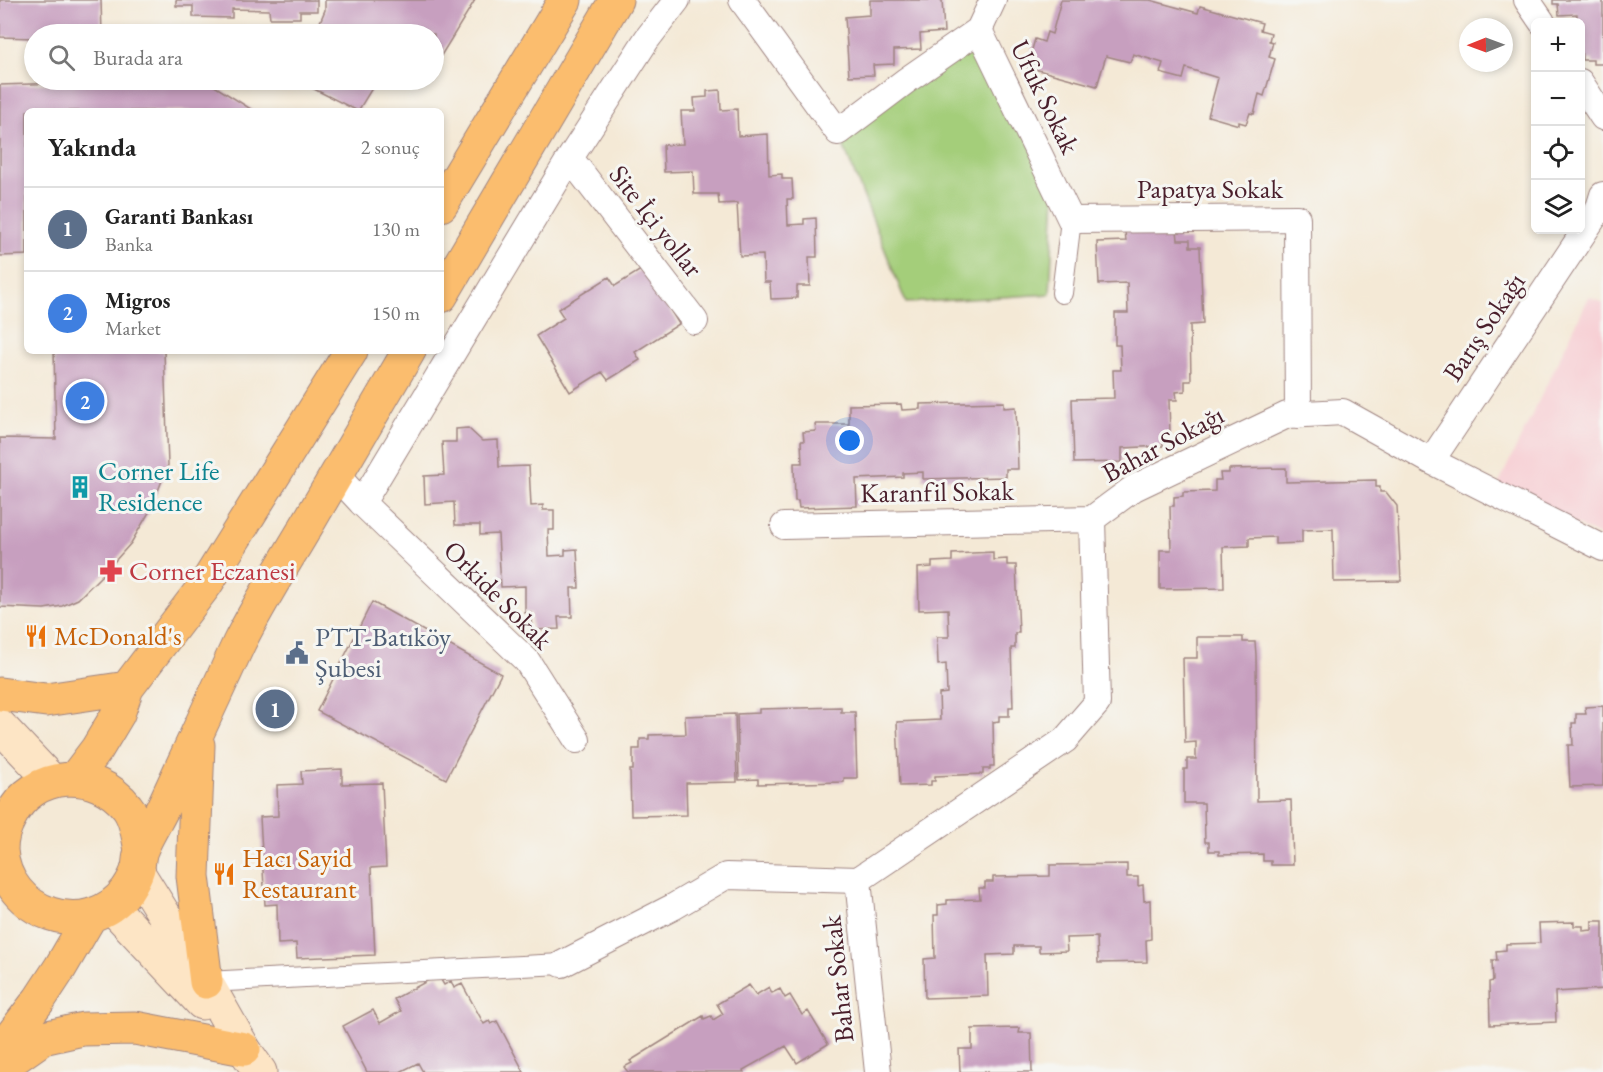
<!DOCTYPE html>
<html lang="tr">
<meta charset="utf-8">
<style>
body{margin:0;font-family:"EB Garamond",serif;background:#f2f2f2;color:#222}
.controls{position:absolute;right:18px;top:18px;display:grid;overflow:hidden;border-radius:9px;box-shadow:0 3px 9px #0003}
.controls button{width:54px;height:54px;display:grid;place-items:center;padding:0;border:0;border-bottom:2px solid #e0e0e0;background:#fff;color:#222;font:30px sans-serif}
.compass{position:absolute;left:1459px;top:18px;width:54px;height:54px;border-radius:50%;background:#fff;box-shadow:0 3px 9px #0003;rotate:269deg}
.you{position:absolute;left:850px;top:441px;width:21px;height:21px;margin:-15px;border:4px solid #fff;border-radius:50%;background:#1a73e8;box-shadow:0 0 0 9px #1a73e833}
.badge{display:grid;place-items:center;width:39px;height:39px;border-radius:50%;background:#c8321e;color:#fff;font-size:20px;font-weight:700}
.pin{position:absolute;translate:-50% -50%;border:3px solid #fff;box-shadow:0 2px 6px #0006}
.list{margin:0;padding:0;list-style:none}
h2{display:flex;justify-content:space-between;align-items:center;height:78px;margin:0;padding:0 24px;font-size:26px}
h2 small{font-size:20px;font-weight:400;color:#767676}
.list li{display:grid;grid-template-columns:39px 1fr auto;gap:18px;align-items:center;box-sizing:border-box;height:84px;padding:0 24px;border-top:2px solid #e0e0e0}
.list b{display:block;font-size:22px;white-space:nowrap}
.list p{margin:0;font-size:20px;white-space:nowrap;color:#767676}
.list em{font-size:20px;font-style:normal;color:#767676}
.icon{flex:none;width:33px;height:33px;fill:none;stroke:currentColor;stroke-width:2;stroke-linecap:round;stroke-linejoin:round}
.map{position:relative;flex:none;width:1603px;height:1072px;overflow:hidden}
.search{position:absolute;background:#fff;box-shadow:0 3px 9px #0003;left:24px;top:24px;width:420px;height:66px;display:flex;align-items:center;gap:15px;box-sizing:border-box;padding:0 21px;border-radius:33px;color:#767676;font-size:22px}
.panel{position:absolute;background:#fff;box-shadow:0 3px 9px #0003;left:24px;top:108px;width:420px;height:246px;border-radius:9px}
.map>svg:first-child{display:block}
</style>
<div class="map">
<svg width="1603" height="1072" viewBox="0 0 1603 1072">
<rect width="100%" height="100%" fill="#f6f6f2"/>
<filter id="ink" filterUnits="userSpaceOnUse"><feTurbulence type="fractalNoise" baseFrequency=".0167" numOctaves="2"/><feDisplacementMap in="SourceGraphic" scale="12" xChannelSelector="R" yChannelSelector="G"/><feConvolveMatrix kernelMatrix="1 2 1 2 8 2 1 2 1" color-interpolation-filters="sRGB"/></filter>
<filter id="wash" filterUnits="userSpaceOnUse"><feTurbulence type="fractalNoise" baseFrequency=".008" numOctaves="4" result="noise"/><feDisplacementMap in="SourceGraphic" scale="24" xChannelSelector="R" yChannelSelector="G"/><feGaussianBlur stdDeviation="1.35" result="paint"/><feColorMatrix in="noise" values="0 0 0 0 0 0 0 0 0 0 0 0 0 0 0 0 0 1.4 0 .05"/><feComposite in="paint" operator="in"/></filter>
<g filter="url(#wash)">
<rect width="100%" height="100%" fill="#f4e9d6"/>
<path fill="#f7cfd4" d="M1589,297L1603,303V538L1498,485Z"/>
<path fill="#a4ce7a" stroke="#777652" stroke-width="1.5" d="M979,30L1055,193L1050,294L906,303L838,132Z"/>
<g id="blocks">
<path fill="#c79fbf" d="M0,0H101L102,34H34V38L0,37Z
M176,0H317V11H300V18H270L269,10L232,9V18L193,17V6H176Z
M325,0H475L434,67V34H315L325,10Z
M870,0H942L944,32L920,34L921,49L894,50V64L873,65L874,75L849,76L845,17L870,15Z
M1061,0H1150L1198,13L1200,6L1262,23L1260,30L1271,33L1269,41L1273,42L1269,57L1275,59L1264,96L1259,94L1254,114L1250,113L1246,124L1239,122V125L1208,116L1218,78L1186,68L1183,79L1160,73L1163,63L1133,54L1130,62L1106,56L1097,86L1027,67L1035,39L1044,42L1047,32L1052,34Z
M1553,0H1603V64H1593V60H1582L1580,22H1577V14L1559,15L1558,4H1553Z
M159,80H205L254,111H27V255L0,256V85Z
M296,80H377L358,111Z
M720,90L721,110L737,109L738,136L768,134L769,175L782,174V179H792L793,199H787L788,225L804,224V219L816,218L817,257H809L810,286H797V298L771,299L770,282H764L763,255L740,256L737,203L719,204L718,194H694L693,171L664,172L663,145L683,144L681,111H695L694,98L707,97V91Z
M1177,230L1178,240H1190V247H1200L1203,324L1190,325L1191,381H1185V391L1176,392L1177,400H1169L1170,435H1163V446L1122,448V462L1074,463L1072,399L1114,398L1113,370H1121L1120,345H1115V313H1128L1127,283L1099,284L1097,242L1126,241L1125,231Z
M644,268L679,324L635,352L640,360L608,380L602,372L570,392L536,336L564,318L558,309L609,277L615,286Z
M54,351H164L168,465L151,509L131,543L106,571L78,599L62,606L44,609L0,607V438L56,439Z
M1004,402V408L1016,407L1018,469H1006V477L923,479V472L903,473V477L856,479L857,506L799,508L798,501H795L794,463H802L801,441H804L803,432L816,431L815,424H849V405L901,404L902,410L920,409V404Z
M468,428L482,441L498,440L499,467L529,466L531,506L543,505V510H554V530H548L549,556L565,555V550L577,549L579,588H571L572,617H558L559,629L532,630L531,613H525V586L501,587L498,534L480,535V525H455L454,502L425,504L424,476L444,475L442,442H456V429Z
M1286,468V482L1376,480V487H1380V492H1386L1397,506L1401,581L1334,582L1333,529L1302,530V543L1275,544V537L1249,538V546L1223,547L1224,588L1160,589V550H1171L1170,506H1174V497L1183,496V492L1215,491V480H1221L1220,473H1229V469Z
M993,552V560L1007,559V565H1016L1019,633H1015V648H1011L1013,707H1009V716H999V721L993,722L994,766H990V769H983V774L935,776V781H931V785L900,786L897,722L940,720L939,694L947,693L946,664L938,665L937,637H949L948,609L919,610L918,568L932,567V562L952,561V554Z
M372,602L501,674L446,779L317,711Z
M1197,637H1243V642H1255L1256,655L1257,801L1291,800L1293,865H1271V861H1263V854L1219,855V851H1209V842H1205L1204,803H1184V769H1187V759H1196V742L1185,743L1183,658H1197Z
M1603,706V786L1570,787L1568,745H1573L1572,723H1576V714H1586L1585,707Z
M841,707V712H855L857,778H844V782L758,784V779L739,780L737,714L759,713V709Z
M735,714L737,782L686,783L687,815L631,816L630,770H633V749H640V739H649V735L686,734L685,716Z
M342,769V784L382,783L386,867L371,868L375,955L297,958L296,943L278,944L277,904L265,905L260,817L278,816L277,785L302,784L301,771Z
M1127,864V877H1138V886L1143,885L1144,901L1150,900L1151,939L1146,940L1147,962L1098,963L1097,937L1066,938L1067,951L1039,952V946H1014V954L987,955L988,996L925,998L924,959L935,958L934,915H938V905L947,904V900L980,899L979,888H985V882H993V877L1050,876V865Z
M1592,921H1603V989L1555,992L1556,1022L1490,1025L1489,982L1493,981L1492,960H1497L1496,951L1506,950V944L1540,943L1539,923L1574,922V926H1583V931L1592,930Z
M438,975L444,985L451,981L454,988L462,984L484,1024L489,1021L491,1024L497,1021L524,1072H423L418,1063L400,1072H367L343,1026L373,1010L380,1023L401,1011L394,999Z
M749,985L756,995L769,987L772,993L780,989L785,998L790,995L802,1015L808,1011L828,1044L797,1063L786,1046L743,1070L744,1072H628L624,1067L632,1063L630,1061L703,1016L704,1019L711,1016L713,1020L723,1014L717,1004Z
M1020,1028L1019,1033H1031L1032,1072H960L959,1049H972V1029Z"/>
</g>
</g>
<g filter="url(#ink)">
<use href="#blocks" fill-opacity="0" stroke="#9f8480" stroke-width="1.5"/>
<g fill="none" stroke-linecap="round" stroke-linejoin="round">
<g stroke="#9f8480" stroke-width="22">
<path id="pedestrian" d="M1062,293L1071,220
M206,982L562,964"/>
</g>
<g stroke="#9f8480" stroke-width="28">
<path id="minor" d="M742,0L838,132L907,80L979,30
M993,0L979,30L1071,220L1297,218L1298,415
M1527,0L1542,22
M1580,82L1603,117
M570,158L695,321
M1431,461L1598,211L1603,195
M336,475L362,503L527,661L577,740
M362,503L570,158L647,39L677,0
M1092,519L1134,488L1287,415L1343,412L1431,461L1603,548
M784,526L1092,519
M858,880L1065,740L1097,703L1092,519
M858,880L878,1072
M562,964L673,907L726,876L858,880"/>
</g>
<g stroke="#9f8480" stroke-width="35">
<path id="secondary" d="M0,726L52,781
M137,871L206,982L244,1049L260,1072
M111,906L202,1003"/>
</g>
<g stroke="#9f8480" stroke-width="35">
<path id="primary" d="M441,205L565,0
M441,296L616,0
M0,694L46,700L127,688
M198,745L193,876L206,982
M75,778L97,749L118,714L127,688L206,584L351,351
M141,850C138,836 136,818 127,807C96,767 33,770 10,817C5,826 1,839 1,850C5,914 87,943 127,890C131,884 136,875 138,868C139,861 139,854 142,848C148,833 158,819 165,803C190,750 214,696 239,643C259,603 284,564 307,525C341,467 375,409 409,351
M0,1051L39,1000L60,968L91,915
M0,1068L43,1038L83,1029L135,1028L244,1049"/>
</g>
<use href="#pedestrian" stroke="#fff" stroke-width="20"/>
<use href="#minor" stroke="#fff" stroke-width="26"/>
<use href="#secondary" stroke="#fde5c5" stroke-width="33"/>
<use href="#primary" stroke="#fbbd6e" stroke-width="33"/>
</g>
</g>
<defs>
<g id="building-bare" transform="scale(1.8)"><path d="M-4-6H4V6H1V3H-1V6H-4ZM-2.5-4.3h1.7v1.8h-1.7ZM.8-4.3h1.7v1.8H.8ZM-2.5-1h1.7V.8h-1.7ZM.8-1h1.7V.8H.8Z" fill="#0f9aa8" stroke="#f6f6f2" stroke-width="2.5" paint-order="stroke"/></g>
<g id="pharmacy-bare" transform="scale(1.8)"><path d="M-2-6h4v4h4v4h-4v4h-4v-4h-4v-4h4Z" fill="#e0444e" stroke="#f6f6f2" stroke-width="2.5" paint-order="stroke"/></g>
<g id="restaurant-bare" transform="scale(1.8)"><path d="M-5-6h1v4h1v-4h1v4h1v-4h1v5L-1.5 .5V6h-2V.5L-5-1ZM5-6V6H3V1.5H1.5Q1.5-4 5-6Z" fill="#e8710a" stroke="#f6f6f2" stroke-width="2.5" paint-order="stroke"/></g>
<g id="civic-bare" transform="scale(1.8)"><path d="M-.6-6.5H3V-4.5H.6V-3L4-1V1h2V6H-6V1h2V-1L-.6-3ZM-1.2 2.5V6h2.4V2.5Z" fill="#5c6f8a" stroke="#f6f6f2" stroke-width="2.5" paint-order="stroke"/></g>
</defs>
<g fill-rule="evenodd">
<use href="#building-bare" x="80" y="487"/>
<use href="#pharmacy-bare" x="111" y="571"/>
<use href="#restaurant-bare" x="36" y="636"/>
<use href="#civic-bare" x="297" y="653"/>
<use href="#restaurant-bare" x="224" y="874"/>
</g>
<g text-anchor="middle" stroke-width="6" stroke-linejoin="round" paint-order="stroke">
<g font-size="27" fill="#4a1f2b" stroke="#f6f6f2">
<text transform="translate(1045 97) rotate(64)" y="9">Ufuk Sokak</text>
<text x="1210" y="198">Papatya Sokak</text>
<text transform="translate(656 221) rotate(52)" y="9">Site İçi yollar</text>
<text transform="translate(1484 327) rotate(-56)" y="9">Barış Sokağı</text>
<text transform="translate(1163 444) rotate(-28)" y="9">Bahar Sokağı</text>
<text transform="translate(937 492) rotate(-1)" y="9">Karanfil Sokak</text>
<text transform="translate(498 595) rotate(45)" y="9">Orkide Sokak</text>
<text transform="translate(838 979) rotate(-96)" y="9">Bahar Sokak</text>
</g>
<g font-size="27" fill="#0d838f" stroke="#f6f6f2" text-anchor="start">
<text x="98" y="480">Corner Life<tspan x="98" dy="31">Residence</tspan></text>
</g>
<g font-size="27" fill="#be3a42" stroke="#f6f6f2" text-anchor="start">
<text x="129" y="580">Corner Eczanesi</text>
</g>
<g font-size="27" fill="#c56008" stroke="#f6f6f2" text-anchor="start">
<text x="54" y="645">McDonald's</text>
<text x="242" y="867">Hacı Sayid<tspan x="242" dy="31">Restaurant</tspan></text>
</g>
<g font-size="27" fill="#4e5e75" stroke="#f6f6f2" text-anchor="start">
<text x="315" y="646">PTT-Batıköy<tspan x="315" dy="31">Şubesi</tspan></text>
</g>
</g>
</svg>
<div class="controls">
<button>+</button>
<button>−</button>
<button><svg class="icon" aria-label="locate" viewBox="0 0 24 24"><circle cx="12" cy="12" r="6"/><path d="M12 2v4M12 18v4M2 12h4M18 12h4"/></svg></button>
<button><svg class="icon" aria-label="layers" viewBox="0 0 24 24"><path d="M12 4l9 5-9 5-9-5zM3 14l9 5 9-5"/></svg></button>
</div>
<svg class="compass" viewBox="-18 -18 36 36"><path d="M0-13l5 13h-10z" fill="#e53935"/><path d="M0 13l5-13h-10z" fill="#767676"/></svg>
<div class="you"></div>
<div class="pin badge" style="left:275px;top:709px;background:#5c6f8a">1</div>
<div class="pin badge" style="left:85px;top:401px;background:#3f7fe0">2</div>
<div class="search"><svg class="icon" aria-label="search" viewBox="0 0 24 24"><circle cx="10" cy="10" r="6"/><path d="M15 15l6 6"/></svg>Burada ara</div>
<section class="panel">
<h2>Yakında<small>2 sonuç</small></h2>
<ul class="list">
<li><span class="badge" style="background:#5c6f8a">1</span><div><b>Garanti Bankası</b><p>Banka</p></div><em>130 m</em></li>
<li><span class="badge" style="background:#3f7fe0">2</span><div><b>Migros</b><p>Market</p></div><em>150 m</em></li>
</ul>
</section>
</div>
